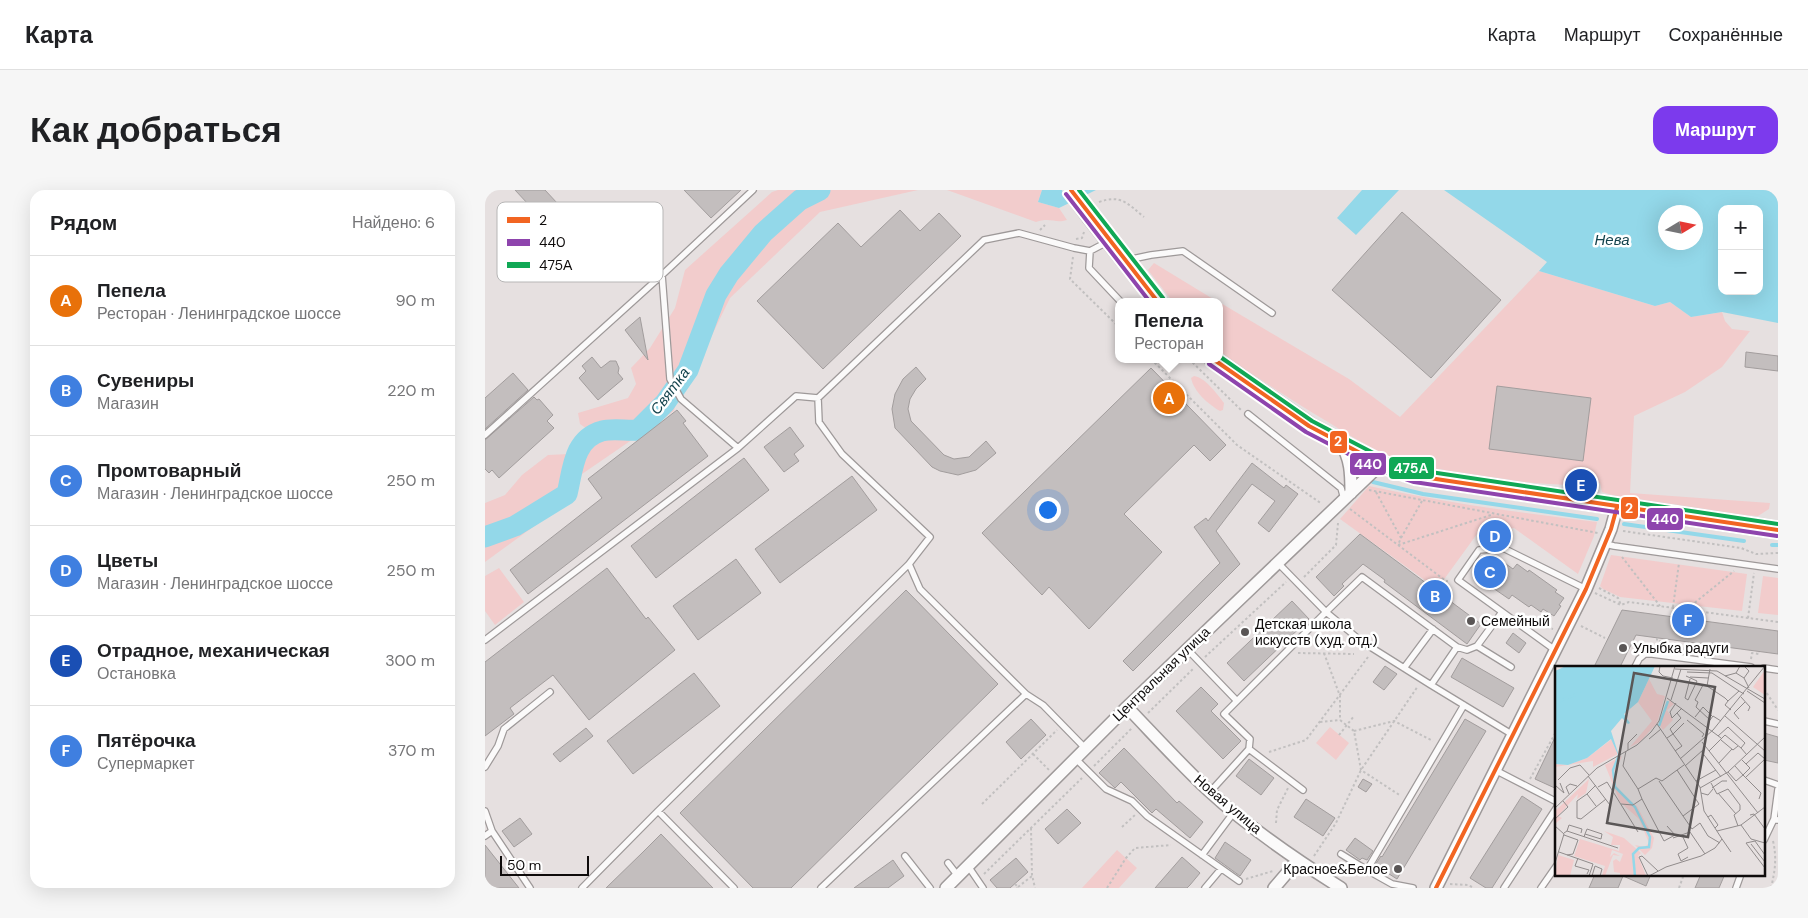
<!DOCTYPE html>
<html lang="ru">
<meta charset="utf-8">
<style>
body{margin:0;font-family:"DM Sans",sans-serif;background:#f6f6f6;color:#202124}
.controls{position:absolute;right:15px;top:15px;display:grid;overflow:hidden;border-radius:10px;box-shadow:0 5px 20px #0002}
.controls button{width:45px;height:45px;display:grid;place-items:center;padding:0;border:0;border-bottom:1px solid #e0e0e0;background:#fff;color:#202124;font:25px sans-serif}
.compass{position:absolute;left:1173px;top:15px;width:45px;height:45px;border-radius:50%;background:#fff;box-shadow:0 5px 20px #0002;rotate:80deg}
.scale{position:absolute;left:15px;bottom:12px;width:89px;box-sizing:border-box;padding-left:5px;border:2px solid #0e0b0b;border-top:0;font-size:14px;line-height:18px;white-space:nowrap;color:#0e0b0b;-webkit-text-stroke:4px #fff;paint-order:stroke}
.you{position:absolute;left:562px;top:319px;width:18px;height:18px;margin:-12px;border:4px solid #fff;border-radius:50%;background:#1a73e8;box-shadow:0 0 0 8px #1a73e833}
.badge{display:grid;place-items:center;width:32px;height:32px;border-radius:50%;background:#7c3aed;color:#fff;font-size:16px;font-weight:700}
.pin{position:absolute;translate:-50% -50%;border:2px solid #fff;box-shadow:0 1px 5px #0006}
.popup{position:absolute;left:630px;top:108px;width:108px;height:65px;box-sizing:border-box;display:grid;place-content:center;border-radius:10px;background:#fff;filter:drop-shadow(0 1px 4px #0005);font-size:16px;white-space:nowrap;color:#757577}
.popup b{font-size:19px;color:#202124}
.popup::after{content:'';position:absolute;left:50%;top:100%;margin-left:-10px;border:10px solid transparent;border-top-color:#fff}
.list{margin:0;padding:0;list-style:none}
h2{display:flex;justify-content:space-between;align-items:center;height:65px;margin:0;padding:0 20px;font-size:21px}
h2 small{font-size:16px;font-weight:400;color:#757577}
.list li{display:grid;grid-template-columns:32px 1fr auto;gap:15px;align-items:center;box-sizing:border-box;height:90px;padding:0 20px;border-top:1px solid #e0e0e0}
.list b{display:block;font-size:19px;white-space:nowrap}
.list p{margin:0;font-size:16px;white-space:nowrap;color:#757577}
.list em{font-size:16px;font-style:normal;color:#757577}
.map{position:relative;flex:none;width:1293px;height:698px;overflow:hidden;border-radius:15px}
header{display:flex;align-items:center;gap:30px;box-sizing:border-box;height:70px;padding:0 25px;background:#fff;border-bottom:1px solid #e0e0e0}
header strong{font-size:24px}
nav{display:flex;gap:28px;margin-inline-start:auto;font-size:18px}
.intro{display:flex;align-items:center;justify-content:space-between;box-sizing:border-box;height:120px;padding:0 30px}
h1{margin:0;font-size:35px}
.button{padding:12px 22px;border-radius:15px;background:#7c3aed;color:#fff;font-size:18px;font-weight:700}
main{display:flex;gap:30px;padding:0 30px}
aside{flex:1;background:#fff;border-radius:15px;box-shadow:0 5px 20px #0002}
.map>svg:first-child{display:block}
</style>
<header>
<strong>Карта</strong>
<nav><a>Карта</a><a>Маршрут</a><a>Сохранённые</a></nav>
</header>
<div class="intro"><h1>Как добраться</h1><a class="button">Маршрут</a></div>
<main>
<aside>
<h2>Рядом<small>Найдено: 6</small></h2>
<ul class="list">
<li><span class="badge" style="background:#e8710a">A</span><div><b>Пепела</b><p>Ресторан · Ленинградское шоссе</p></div><em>90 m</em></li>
<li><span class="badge" style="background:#3f7fe0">B</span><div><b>Сувениры</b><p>Магазин</p></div><em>220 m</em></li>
<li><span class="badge" style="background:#3f7fe0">C</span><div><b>Промтоварный</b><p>Магазин · Ленинградское шоссе</p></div><em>250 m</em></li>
<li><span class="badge" style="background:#3f7fe0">D</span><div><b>Цветы</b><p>Магазин · Ленинградское шоссе</p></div><em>250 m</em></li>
<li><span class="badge" style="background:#1a4fb4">E</span><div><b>Отрадное, механическая</b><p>Остановка</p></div><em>300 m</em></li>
<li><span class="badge" style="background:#3f7fe0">F</span><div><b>Пятёрочка</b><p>Супермаркет</p></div><em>370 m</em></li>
</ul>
</aside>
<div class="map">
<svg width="1293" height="698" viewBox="0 0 1293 698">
<rect width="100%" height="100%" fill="#e6e0e0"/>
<path fill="#f2cccc" d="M293,0H433L335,22L245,108L196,209L191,213L189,221L97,284L85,310L0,372V313L20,305L37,285L63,265L84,264L102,239L95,234L93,223L143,208L151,194L146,178L165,158L190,118L200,80L287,2Z
M462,0H557L553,12L574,18L582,30C570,34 566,27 551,32Z
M669,73L733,112H688L663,80Z
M1054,81L1170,116L1185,112L1206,127L1237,122L1240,131L1247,139L1265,141L1237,177L1200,202L1149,226L1145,303L1285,313L1284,319L1273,326L1244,324L1144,310L1117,302L1115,293L1085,287L1082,295C1036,292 988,290 942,279C907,271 873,251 843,232C806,210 770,186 734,162V112L864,189L915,227Z
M709,186C721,188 732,204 739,213L738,220L735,221C723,214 709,202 706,188Z
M884,296C960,313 1036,323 1112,332L1109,346L1093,384L1029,338L992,344L952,399L855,329Z
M1126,365L1262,384L1257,421L1135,407L1118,399L1115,396Z
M14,378L39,412L10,435L0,421V386Z
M1278,386L1293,388V425L1273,423Z
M845,537L864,553L851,570L831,553Z
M632,660L652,678L634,698H597Z"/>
<path fill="#93d8e9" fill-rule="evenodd" d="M557,0H611L574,18L553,12Z
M877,0H914L871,45L852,28Z
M959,0H1293V133L1237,122L1206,127L1185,112L1170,116L1054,81L1062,72ZM1237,19H1274V101H1237ZM1210,22V52H1180V22Z"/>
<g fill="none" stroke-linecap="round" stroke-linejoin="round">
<path stroke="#93d8e9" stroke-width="4" d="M888,292L938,304L1112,329
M1139,334L1259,351
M1287,355H1293"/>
<path stroke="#93d8e9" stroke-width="21" d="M0,347L30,336L82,304C88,280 88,249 117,241C127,238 142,241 153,240L180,213L203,180L231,105L244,84L278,43L315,10L335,0"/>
</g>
<path fill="#c3bebe" stroke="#a29d9d" d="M30,0H60L73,14L57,29Z
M199,0H256L226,28Z
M415,20L435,41L454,23L476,46L338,179L272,111L353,33L376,57Z
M917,22L1016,110L946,188L847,100Z
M155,127L163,170L140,140Z
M1261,162L1293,166V181L1260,177Z
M107,167L116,178L125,171H131L134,178L133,183L138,189L113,210L94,188L101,181L97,176Z
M431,177L441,189L431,199L425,209L423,219L426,231L459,265L469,269L484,267L501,251L511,263L491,280L473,285L455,281L447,277L410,238L407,219L410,204L418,189Z
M666,178L741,255L725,271L709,255L639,324L677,362L604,439L564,397L557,405L497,343Z
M28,183L43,200L0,239V208Z
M1012,196L1106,208L1098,271L1004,259Z
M49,207L52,210L54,209L68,225L62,231L69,238L14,288L7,280L4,283L0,279V250Z
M192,220L201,231L198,233L223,266L43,404L25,380L117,308L103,289Z
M305,237L319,256L309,264L314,271L299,282L279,257Z
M259,268L284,300L171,388L146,356Z
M767,273L799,298L801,295L813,304L784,342L773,333L790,311L767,294L731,341L755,374L648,481L638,471L735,373L709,337L721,328L723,331Z
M367,286L392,320L295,393L270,359Z
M875,344L996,434L982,454L899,392L900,390L878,374L857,394L859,396L849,406L831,387Z
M1010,366L1028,379L1032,374L1043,382L1044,380L1072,400L1070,402L1079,408L1074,415L1076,416L1069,426L1058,419L1056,422L1046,415L1044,417L1027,405L1024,409L1008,398L1006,400L993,390Z
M251,369L276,403L213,450L188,416Z
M122,378L161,429L163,427L190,460L104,530L68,485L25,518L29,524L0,546V472Z
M421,400L513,494L306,698H268L195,623Z
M807,411L824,429L759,491L742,473Z
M1137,420L1293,441V464L1151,445L1135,477H1109Z
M1028,443L1041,453L1034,463L1021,453Z
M977,468L1029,498L1018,517L966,487Z
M900,476L912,484L899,500L888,492Z
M209,483L235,516L148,584L122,551Z
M716,497L733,514L726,521L756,551L738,569L691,521Z
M546,529L561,545L536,569L521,552Z
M980,529L1001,541L912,689L890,675L896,666L897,667Z
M101,538L108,546L75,572L68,564Z
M1072,543V599L1050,589Z
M1279,543L1293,547V573L1279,570Z
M639,558L692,613L694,611L718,632L705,648L671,619L667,623L636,592L630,598L614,583Z
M764,569L789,588L776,605L751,586Z
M878,589L887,594L881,602L873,597Z
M1037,606L1057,619L1007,698H1001L985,688Z
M821,609L850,628L838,646L809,627Z
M582,619L596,633L573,654L560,639Z
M35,628L47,644L29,657L17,641Z
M176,644L228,698H121L158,662Z
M870,648L888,661L882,670L877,668L875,670L861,660Z
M740,652L766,670L755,686L730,668Z
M0,655L34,698H0Z
M697,667L715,683L705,695L702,698H670Z
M531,668L543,682L525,698H512L505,690Z
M408,670L419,686L403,698H369Z
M1110,684H1166L1161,696L1138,686L1133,698H1104Z
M1216,684H1240L1234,698H1210Z"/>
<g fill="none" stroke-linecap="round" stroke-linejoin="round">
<g stroke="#9e9999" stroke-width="8">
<path id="lane" d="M605,61L604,78L636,112
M642,70L666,65L698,61L787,123
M177,85L185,189L196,209L253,258L311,206L333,208
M763,224L856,298L859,309
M0,245L177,85L268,0
M1120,354L1129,356L1293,379
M793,373L841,422L877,387L972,457L982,460L992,456L1017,422
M0,450L253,258
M992,456L1026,477
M972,457L946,495L1028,545
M702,459L752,511L841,422L876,451L946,495
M1070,460L973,390L994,360L1018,358L1101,399
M1150,477L1154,469L1160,464H1167L1266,477
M919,478L948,439
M1279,478L1293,480
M1279,531L1293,534
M600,558L558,515L541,504L435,399L424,374L445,347L357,264L334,232L333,208L499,50L534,43L589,58L605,61L624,51
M764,559L818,600
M590,568L621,599L647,611L662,626L754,691
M0,577L13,556L19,539L65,502
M1010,580L1072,612
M1279,590L1293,595
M1293,599L1289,629L1293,630
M725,602L764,559L765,549L739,524L752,511
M0,621L7,641L45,698
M0,646L7,641
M1279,650L1289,629
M856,664L882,680L979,515
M717,665L749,622
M420,666L445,698
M463,673L473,686
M483,676L498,698
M882,680L907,694L928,698
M97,698L173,621
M249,698L173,621L424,374
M336,698L541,504
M720,698L736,679
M1019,698L1072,617
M1056,698L1072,675
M1251,698L1256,684"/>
</g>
<g stroke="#9e9999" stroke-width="14">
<path id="street" d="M855,252C866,269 866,284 866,303
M642,517C669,545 695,574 724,601C764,638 810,669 856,698
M461,698L642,517L896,274
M789,698L813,670
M951,698L1101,399L1126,339L1132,317"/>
</g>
<g stroke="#c1bebe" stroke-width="20">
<path id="primary" d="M606,27L673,112
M728,169L824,236L896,274L931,286L1293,340"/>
</g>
<path stroke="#c2c0c0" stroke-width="2" stroke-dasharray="2.5 2.5" stroke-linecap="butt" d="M614,12C636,4 643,14 659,27
M555,40L560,35
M591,49L597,48L599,42
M588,67L585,89L634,137
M666,169L752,255L837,314
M704,169L756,220
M884,300L1113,343
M891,302L916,348L913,355L1006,325
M865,319L961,391H963
M1138,341L1256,358L1271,364L1293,363
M916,348L937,311
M1137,367L1175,416
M819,387L851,355L853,333
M1114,398L1133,408L1136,415
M1110,403L1136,415L1144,412L1293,432
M1188,417L1194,373
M1202,419L1249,381
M1263,428L1269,383
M1052,435L1068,439
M1096,436L1120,448
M1172,448V451L1180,452L1179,458
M1199,460L1200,454L1206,455V453
M813,463L869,464
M839,463L855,506V530L869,541L876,580L916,606
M1232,465L1233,459L1240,460V457
M720,467L801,392
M1266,469L1267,463L1274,464V462
M1279,499L1293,520
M663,523L708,479
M835,532L855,530
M869,541L909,531L948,551
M854,545L869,526
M784,562L821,550L883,467
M548,564L564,580
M609,576L647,538
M1045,589L1072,540
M497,614L572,540
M791,633L792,620L803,598
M637,637L650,625
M546,638L547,685L550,698
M829,666L851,633L876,580L933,496
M858,681L861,676
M499,684L597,588
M761,689L788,681
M530,694L533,697L532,698
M965,694L983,695L989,698
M533,697L547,686
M622,698L641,668L650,658L686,655
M1194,698L1199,684
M1286,698C1290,681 1292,668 1288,651"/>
<use href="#lane" stroke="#fbfafa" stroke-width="5.5"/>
<use href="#street" stroke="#fbfafa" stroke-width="11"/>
<use href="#primary" stroke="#d8e4e6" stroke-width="18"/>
<g stroke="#c1bebe" stroke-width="20" stroke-linecap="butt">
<path id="primary-bridge" d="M586,0L606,27"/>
</g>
<use href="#primary-bridge" stroke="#d8e4e6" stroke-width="18"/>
<g stroke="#fff" stroke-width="8">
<path id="bus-1" d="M586,0L673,112
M728,169L824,236L896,274L931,286L1293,340
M951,698L1101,399L1126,339L1132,317"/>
</g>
<g stroke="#fff" stroke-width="8">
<path id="bus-2" d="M581,4L665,112
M724,174L821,242L894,280L929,292L1292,346"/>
</g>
<g stroke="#fff" stroke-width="8">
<path id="bus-3" d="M594,0L678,108
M734,166L827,231L898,268L932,280L1293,334"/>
</g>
<use href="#bus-1" stroke="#f26522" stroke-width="4"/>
<use href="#bus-2" stroke="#8e44ad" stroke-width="4"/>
<use href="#bus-3" stroke="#10a855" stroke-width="4"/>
</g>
<g fill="#5a5656" stroke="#fff" stroke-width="2">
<circle cx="986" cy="431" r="5"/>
<circle cx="760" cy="442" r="5"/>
<circle cx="1138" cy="458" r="5"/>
<circle cx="913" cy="679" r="5"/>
</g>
<g text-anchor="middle" stroke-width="5" stroke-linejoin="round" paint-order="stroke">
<g font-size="14" fill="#0e0b0b" stroke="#fff" text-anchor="start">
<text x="996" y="436">Семейный</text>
<text x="770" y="439">Детская школа<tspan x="770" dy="16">искусств (худ. отд.)</tspan></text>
<text x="1148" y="463">Улыбка радуги</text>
<text x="903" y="684" text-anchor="end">Красное&amp;Белое</text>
</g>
<g font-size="14" fill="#0e0b0b" stroke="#fff">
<text transform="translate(676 484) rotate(-44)" y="5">Центральная улица</text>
<text transform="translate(743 614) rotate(40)" y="5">Новая улица</text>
</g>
<g font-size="15" font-style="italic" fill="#15444e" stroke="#fff">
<text x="1127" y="55">Нева</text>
<text transform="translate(185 201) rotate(-53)" y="5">Святка</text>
</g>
</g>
<g transform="translate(1070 476)">
<rect width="210" height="210" fill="#e6e0e0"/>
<path d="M210,4V29L198,21ZM94,13L102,28L110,30L102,57L85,76L75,81L97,55L83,36ZM114,34L119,38L112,44L118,54L108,64L105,60ZM57,73L63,88L38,101V95L0,101V98L13,99L32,92ZM67,90L61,104V119L70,131L82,140L99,172L97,182L90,189L80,179L90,181L94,177L84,153L65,136L50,99ZM34,113L31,127L22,133L23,128L3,150L7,152L0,158V145ZM49,165L69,172L86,187L83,190L91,210H65V207L59,206L58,195L61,193L65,196L68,188L57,184L55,191L59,187L65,190L58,189L50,210H47L50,200L19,190L25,173L64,185L65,179H56L58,171ZM3,189L19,194L15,210H0Z" fill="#f2cccc"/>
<path d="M11,0H100L83,36L69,48L75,57L73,58L67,52L56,65L65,93L56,73L32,92L13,99L0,98V5Z" fill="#93d8e9"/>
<path fill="none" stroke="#93d8e9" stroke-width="2.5" d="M0,37L22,28L51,0M104,60L113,35M64,89L58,104L60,121L80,141L95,171L94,181L84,182L78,188L80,210"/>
<path fill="none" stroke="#908b8b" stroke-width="1" d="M105,0L104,6L108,10L118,12M189,0L194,5L189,12M120,3L162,5L210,33M155,3L152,20L148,19L140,34L143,36L141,41L155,54L158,50L166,55M132,6L157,7L184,25M181,7L189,12L194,22M131,10L142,15L133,34M170,10L181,7L185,0M135,11L153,12M152,20L170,32L173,35L170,39L176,44M192,25L210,37M186,31L195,41L193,45M112,32L166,72M116,34L126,3M133,34L130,32L135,13M173,35L184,25L189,28M121,37L115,46L117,52L127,42M170,50L210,85M140,51L148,41L158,51M184,53L179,47L190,36M132,54L149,68L147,71M163,70L173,61L190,77L186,82L192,89M112,72L118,68L115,63L126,52L122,47M94,73L106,63M166,74L178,84L183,80M147,76L203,147M73,84V77L82,68M71,85L68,100L83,123L101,112L107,115L129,99M120,85L127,80L118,68L129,57M146,85L166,111M154,85L170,69L186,82M125,93L158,64L210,0M164,97L177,83M191,98L203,87L210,93M130,100L148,84M180,100L188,109L195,102L187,94M173,106L181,115L188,109M188,109L206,127L204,133M33,110L55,139M191,111L210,93M3,114L15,102L25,99L34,109M104,115L128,150L144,138L122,104M141,115L161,104M156,117L162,128L173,123L185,139V144L179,149L183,160M41,119L32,128L41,140M1,120L9,127L5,117M43,121L52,116L83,166M145,122L173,106L210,71M157,122L167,115H172M146,127L153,129L158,123M163,127L181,148M14,128L11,121L15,118L22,120M32,128L22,135V152L26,153L51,133M87,133L109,175L120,169L112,160M66,138L78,139L87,133L83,123M0,142L42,102L82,79L96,66L104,55L120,0M195,149L199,148L210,163M128,150L137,163L145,157L153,170L165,177M153,151L156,149L163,159L160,162M0,153L13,141L8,135M186,159L196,173L210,177M0,160L9,168L0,197M12,165L14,159L27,163L26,167M162,165L186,159L210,141M9,167L12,165L63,182M9,169L23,174L18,188L12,189M127,169L133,182L123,188L126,195L133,191M29,171L30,168L32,163L47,168L46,173L30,168M118,172L135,166L150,188M167,173L176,186M196,178L210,196M4,186L38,198L34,210M210,189L200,175L191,177L210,202M23,192L20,200L34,204L32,208M37,210L40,200L47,203L45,210M93,210L84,191L87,190L103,205M94,210L111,201L146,190L160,182L167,173L149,145L145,121L102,58"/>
<path fill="#5a5656" fill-opacity="0.15" stroke="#5a5656" stroke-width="2.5" d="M79,7L160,21L133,171L52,157Z"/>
<rect width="210" height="210" fill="none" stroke="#0e0b0b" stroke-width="2.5"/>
</g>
<rect x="12" y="12" width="166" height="80" rx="8" fill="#fff" stroke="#b7b6b6" stroke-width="1"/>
<rect x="22" y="27" width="23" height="6" fill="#f26522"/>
<rect x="22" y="49" width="23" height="7" fill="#8e44ad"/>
<rect x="22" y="72" width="23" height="6" fill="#10a855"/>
<g font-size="14" fill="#0e0b0b">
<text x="54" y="35">2</text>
<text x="54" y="57">440</text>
<text x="54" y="80">475А</text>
</g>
<g stroke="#fff" stroke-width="2">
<rect x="844" y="240" width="19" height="24" rx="5" fill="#f26522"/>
<rect x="864" y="262" width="38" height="24" rx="5" fill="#8e44ad"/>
<rect x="903" y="266" width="47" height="24" rx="5" fill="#10a855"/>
<rect x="1135" y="306" width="19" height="24" rx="5" fill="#f26522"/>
<rect x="1161" y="317" width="38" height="24" rx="5" fill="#8e44ad"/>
</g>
<g font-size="14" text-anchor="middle" font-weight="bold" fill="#fff">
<text x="853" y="256">2</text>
<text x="883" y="279">440</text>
<text x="926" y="283">475А</text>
<text x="1144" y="323">2</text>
<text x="1180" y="334">440</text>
</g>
</svg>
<div class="controls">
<button>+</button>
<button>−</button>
</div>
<svg class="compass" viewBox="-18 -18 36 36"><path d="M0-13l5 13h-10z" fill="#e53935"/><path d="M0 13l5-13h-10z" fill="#757577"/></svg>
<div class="scale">50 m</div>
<div class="you"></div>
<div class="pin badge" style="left:684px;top:208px;background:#e8710a">A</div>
<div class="popup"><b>Пепела</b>Ресторан</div>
<div class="pin badge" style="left:950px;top:406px;background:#3f7fe0">B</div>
<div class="pin badge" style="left:1005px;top:382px;background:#3f7fe0">C</div>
<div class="pin badge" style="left:1010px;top:346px;background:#3f7fe0">D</div>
<div class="pin badge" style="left:1096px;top:295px;background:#1a4fb4">E</div>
<div class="pin badge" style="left:1203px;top:430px;background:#3f7fe0">F</div>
</div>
</main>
